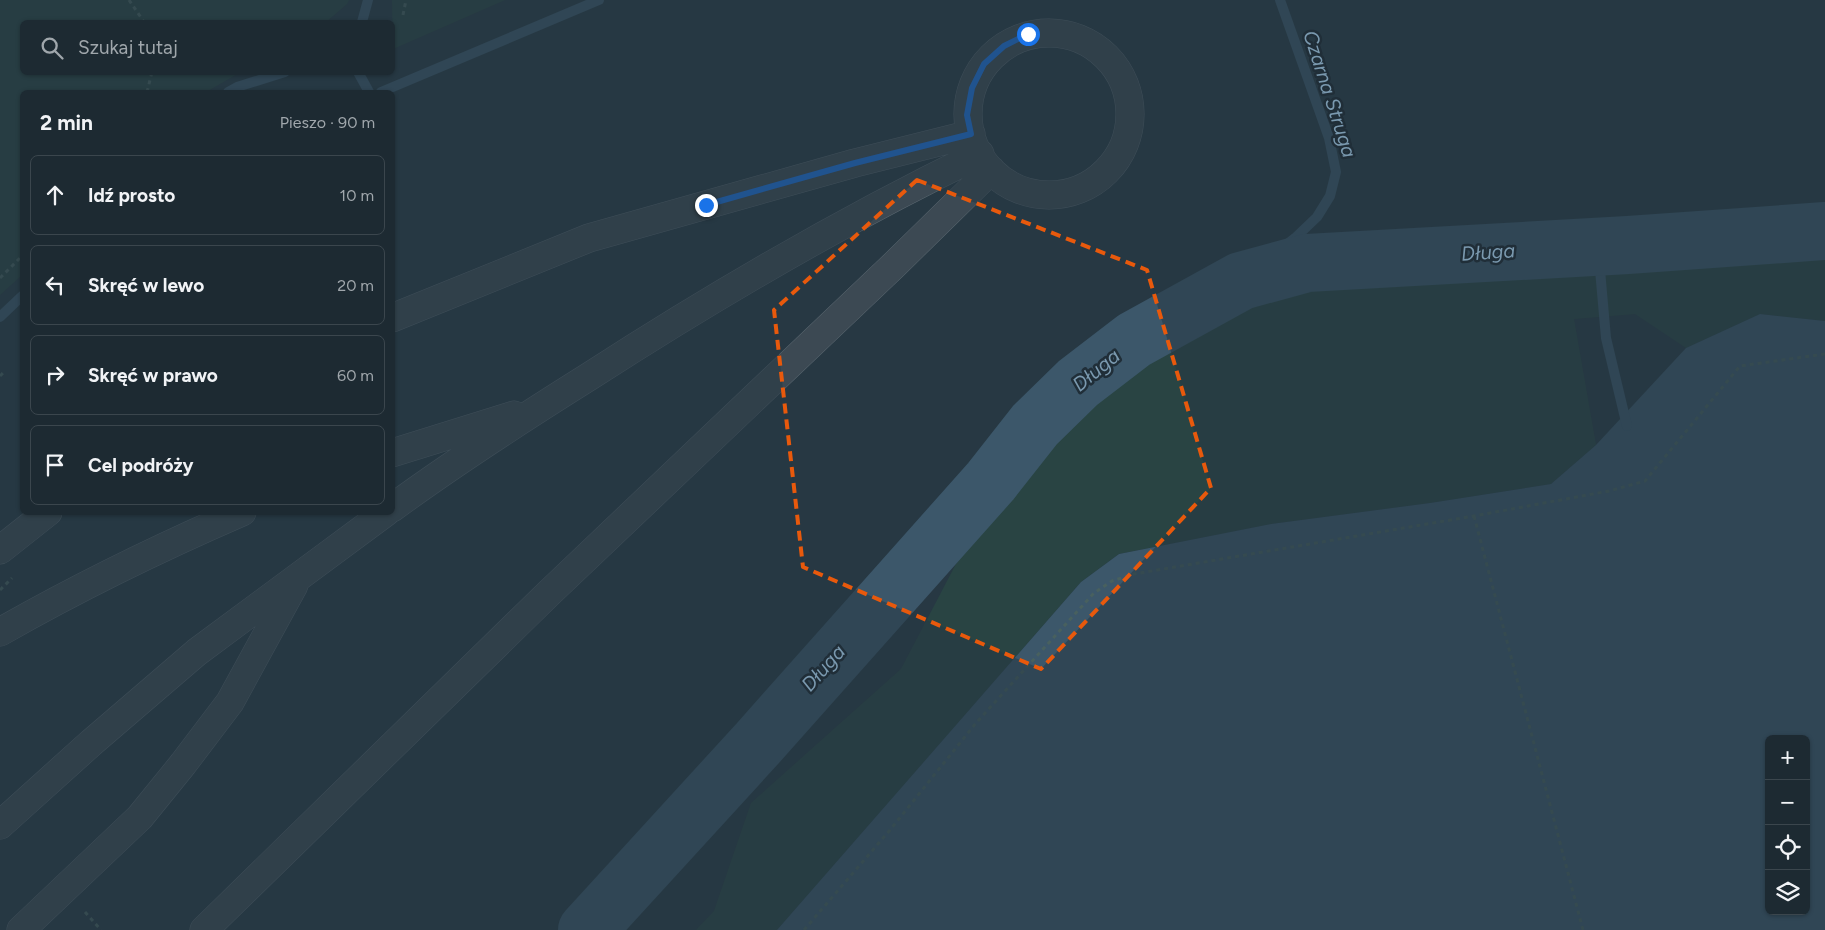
<!DOCTYPE html>
<html lang="pl">
<meta charset="utf-8">
<style>
body{margin:0;font-family:Figtree,sans-serif;background:#2a363e;color:#f1f3f6}
.controls{position:absolute;right:15px;bottom:15px;display:grid;overflow:hidden;border-radius:8px;box-shadow:0 1px 4px #0004}
.controls button{width:45px;height:45px;display:grid;place-items:center;padding:0;border:0;border-bottom:1px solid #3b464d;background:#1d2a32;color:#f1f3f6;font:25px sans-serif}
.stop{position:absolute;width:15px;height:15px;margin:-11px;border:4px solid #1a73e8;border-radius:50%;background:#fff}
.stop.end{background:#1a73e8;border-color:#fff;box-shadow:0 1px 5px #0008}
.list{margin:0;padding:0;list-style:none}
h2{display:flex;justify-content:space-between;align-items:center;height:65px;margin:0;padding:0 20px;font-size:21px}
h2 small{font-size:16px;font-weight:400;color:#a0a7ac}
.list li{display:grid;grid-template-columns:32px 1fr auto;gap:15px;align-items:center;box-sizing:border-box;height:80px;margin:0 10px 10px;padding:0 10px;border:1px solid #3b464d;border-radius:8px}
.list b{display:block;font-size:19px;white-space:nowrap}
.list em{font-size:16px;font-style:normal;color:#a0a7ac}
.icon{flex:none;width:28px;height:28px;fill:none;stroke:currentColor;stroke-width:2;stroke-linecap:round;stroke-linejoin:round}
.map{position:relative;flex:none;width:1825px;height:930px;overflow:hidden}
.search{position:absolute;background:#1d2a32;box-shadow:0 1px 4px #0004;left:20px;top:20px;width:375px;height:55px;display:flex;align-items:center;gap:12px;box-sizing:border-box;padding:0 18px;border-radius:8px;color:#a0a7ac;font-size:19px}
.panel{position:absolute;background:#1d2a32;box-shadow:0 1px 4px #0004;left:20px;top:90px;width:375px;height:425px;border-radius:8px}
.map>svg:first-child{display:block}
</style>
<div class="map">
<svg width="1825" height="930" viewBox="0 0 1825 930">
<rect width="100%" height="100%" fill="#273843"/>
<path fill="#294443" d="M0,0H349L347,4L326,22H22V72L239,73L206,92H22V275L0,295Z
M392,0H505L393,49Z
M1825,240V321L1760,314L1686,348L1635,314L1574,319L1596,445L1551,484L1430,503L1271,524L1119,554L1081,582L777,930H696L714,911L751,803L901,669L959,558L1105,385L1231,308L1319,283L1559,264L1793,251Z"/>
<path fill="#3c576a" fill-rule="evenodd" d="M1760,314L1825,321V930H777L1081,582L1119,554L1271,524L1430,503L1551,484L1596,445L1686,348ZM1769,739H1806V911H1769Z"/>
<g fill="none" stroke-linecap="round" stroke-linejoin="round">
<path stroke="#3c576a" stroke-width="10" d="M362,22L368,0
M358,72L369,92
M228,92L237,87L285,72
M381,92L599,0
M1598,247L1606,338L1627,426
M1241,281L1295,238L1317,217L1330,196L1336,172L1329,138L1280,0
M0,317L22,296"/>
<path stroke="#3c576a" stroke-width="58" d="M587,930L758,743L991,481L1035,425L1078,383L1134,340L1241,281L1307,263L1628,245L1825,231"/>
<g stroke="#5a6770" stroke-width="29">
<path id="minor" d="M968 114a81 81 0 1 1 162 0a81 81 0 1 1-162 0Z
M392,318L589,238L855,163L971,134
M392,453L514,415
M392,508C456,461 523,418 590,376C717,294 844,220 980,154
M0,550L48,512
M0,632C79,587 159,548 242,512
M0,825L91,743L197,652L386,512
M21,930L140,817L183,764L230,702L294,585
M204,930L548,594L894,265L991,170"/>
</g>
<path stroke="#48605f" stroke-width="3" stroke-dasharray="4 4" stroke-linecap="butt" d="M129,0L144,22
M403,15L406,0
M147,92L152,72
M0,278L22,256
M0,376L5,371
M1474,516L1583,930
M0,590L12,578
M85,912L101,930
M804,930L890,830L976,723L1094,593L1112,581L1134,574L1474,516L1609,491L1645,481L1740,366L1825,354"/>
<use href="#minor" stroke="#3c4953" stroke-width="28"/>
</g>
<g fill="none" stroke-linecap="round" stroke-linejoin="round">
<path stroke="#1a73e8" stroke-width="6" d="M706,205L855,163L971,134L967,115L972,88L984,64L1004,46L1028,34"/>
</g>
<path d="M0 0H1825V930H0ZM917,180L1147,270L1211,488L1041,669L803,567L774,310Z" fill="#273843" fill-opacity=".55" fill-rule="evenodd"/>
<path fill="none" stroke="#e8590c" stroke-width="4" stroke-dasharray="10 6" stroke-linejoin="round" d="M917,180L1147,270L1211,488L1041,669L803,567L774,310Z"/>
<g text-anchor="middle" stroke-width="5" stroke-linejoin="round" paint-order="stroke">
<g font-size="20" font-style="italic" fill="#7a99af" stroke="#202e38">
<text transform="translate(1330 94) rotate(72)" y="7">Czarna Struga</text>
<text transform="translate(1488 252) rotate(-4)" y="7">Długa</text>
<text transform="translate(1096 370) rotate(-39)" y="7">Długa</text>
<text transform="translate(823 668) rotate(-48)" y="7">Długa</text>
</g>
</g>
</svg>
<div class="controls">
<button>+</button>
<button>−</button>
<button><svg class="icon" aria-label="locate" viewBox="0 0 24 24"><circle cx="12" cy="12" r="6"/><path d="M12 2v4M12 18v4M2 12h4M18 12h4"/></svg></button>
<button><svg class="icon" aria-label="layers" viewBox="0 0 24 24"><path d="M12 4l9 5-9 5-9-5zM3 14l9 5 9-5"/></svg></button>
</div>
<div class="stop" style="left:1028px;top:34px"></div>
<div class="stop end" style="left:706px;top:205px"></div>
<div class="search"><svg class="icon" aria-label="search" viewBox="0 0 24 24"><circle cx="10" cy="10" r="6"/><path d="M15 15l6 6"/></svg>Szukaj tutaj</div>
<section class="panel">
<h2>2 min<small>Pieszo · 90 m</small></h2>
<ul class="list">
<li><svg class="icon" aria-label="ahead" viewBox="0 0 24 24"><path d="M12 20V5M6 11l6-6 6 6"/></svg><div><b>Idź prosto</b></div><em>10 m</em></li>
<li><svg class="icon" aria-label="left" viewBox="0 0 24 24"><path d="M17 20v-9H6M10 6l-5 5 5 5"/></svg><div><b>Skręć w lewo</b></div><em>20 m</em></li>
<li><svg class="icon" aria-label="right" viewBox="0 0 24 24"><path d="M7 20v-9h11M14 6l5 5-5 5"/></svg><div><b>Skręć w prawo</b></div><em>60 m</em></li>
<li><svg class="icon" aria-label="arrive" viewBox="0 0 24 24"><path d="M6 21V4h12l-3 4 3 4H6"/></svg><div><b>Cel podróży</b></div></li>
</ul>
</section>
</div>
